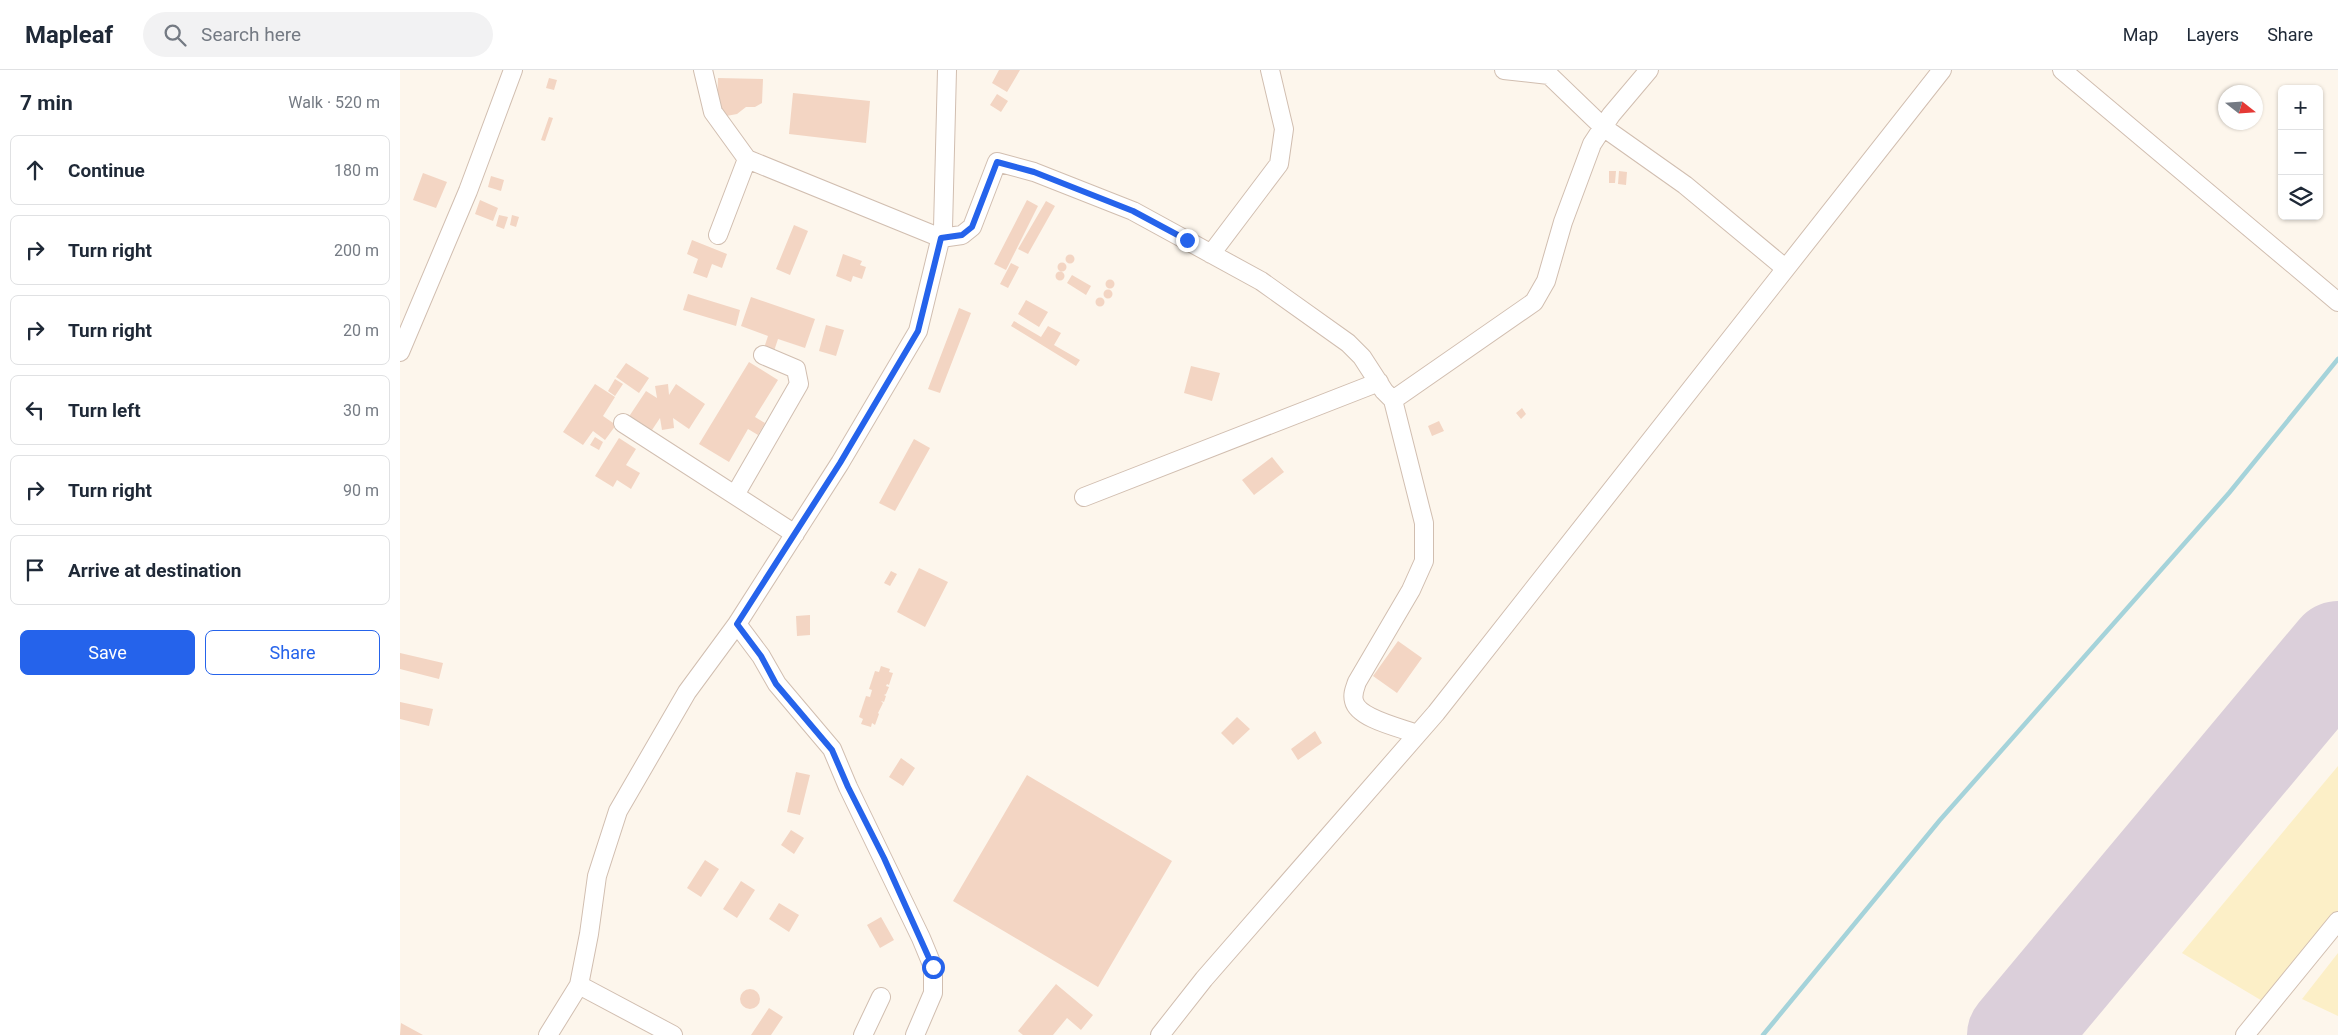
<!DOCTYPE html>
<meta charset="utf-8">
<style>
body{margin:0;font-family:Roboto,sans-serif;background:#f2f2f3;color:#1f2937}
.controls{position:absolute;right:15px;top:15px;display:grid;overflow:hidden;border-radius:8px;box-shadow:0 1px 4px #0004}
.controls button{width:45px;height:45px;display:grid;place-items:center;padding:0;border:0;border-bottom:1px solid #e0e1e3;background:#fff;color:#1f2937;font:25px sans-serif}
.compass{position:absolute;left:1818px;top:15px;width:45px;height:45px;border-radius:50%;background:#fff;box-shadow:0 1px 4px #0004;rotate:107deg}
.stop{position:absolute;width:15px;height:15px;margin:-11px;border:4px solid #2563eb;border-radius:50%;background:#fff}
.stop.end{background:#2563eb;border-color:#fff;box-shadow:0 1px 5px #0008}
.list{margin:0;padding:0;list-style:none}
h2{display:flex;justify-content:space-between;align-items:center;height:65px;margin:0;padding:0 20px;font-size:21px}
h2 small{font-size:16px;font-weight:400;color:#747a83}
.list li{display:grid;grid-template-columns:32px 1fr auto;gap:15px;align-items:center;box-sizing:border-box;height:70px;margin:0 10px 10px;padding:0 10px;border:1px solid #e0e1e3;border-radius:8px}
.list b{display:block;font-size:19px;white-space:nowrap}
.list em{font-size:16px;font-style:normal;color:#747a83}
.actions{display:flex;gap:10px;padding:15px 20px}
.actions a{flex:1;padding:11px 0;border:1px solid #2563eb;border-radius:8px;text-align:center;font-size:18px;color:#2563eb}
.actions .main{background:#2563eb;color:#fff}
.icon{flex:none;width:28px;height:28px;fill:none;stroke:currentColor;stroke-width:2;stroke-linecap:round;stroke-linejoin:round}
.map{position:relative;flex:none;width:1938px;height:965px;overflow:hidden}
header{display:flex;align-items:center;gap:30px;box-sizing:border-box;height:70px;padding:0 25px;background:#fff;border-bottom:1px solid #e0e1e3}
header strong{font-size:24px}
nav{display:flex;gap:28px;margin-inline-start:auto;font-size:18px}
.search{width:350px;height:45px;background:#f2f2f3;display:flex;align-items:center;gap:12px;box-sizing:border-box;padding:0 18px;border-radius:28px;color:#747a83;font-size:19px}
main{display:flex}
aside{flex:1;background:#fff}
.map>svg:first-child{display:block}
</style>
<header>
<strong>Mapleaf</strong>
<div class="search"><svg class="icon" aria-label="search" viewBox="0 0 24 24"><circle cx="10" cy="10" r="6"/><path d="M15 15l6 6"/></svg>Search here</div>
<nav><a>Map</a><a>Layers</a><a>Share</a></nav>
</header>
<main>
<aside>
<h2>7 min<small>Walk · 520 m</small></h2>
<ul class="list">
<li><svg class="icon" aria-label="ahead" viewBox="0 0 24 24"><path d="M12 20V5M6 11l6-6 6 6"/></svg><div><b>Continue</b></div><em>180 m</em></li>
<li><svg class="icon" aria-label="right" viewBox="0 0 24 24"><path d="M7 20v-9h11M14 6l5 5-5 5"/></svg><div><b>Turn right</b></div><em>200 m</em></li>
<li><svg class="icon" aria-label="right" viewBox="0 0 24 24"><path d="M7 20v-9h11M14 6l5 5-5 5"/></svg><div><b>Turn right</b></div><em>20 m</em></li>
<li><svg class="icon" aria-label="left" viewBox="0 0 24 24"><path d="M17 20v-9H6M10 6l-5 5 5 5"/></svg><div><b>Turn left</b></div><em>30 m</em></li>
<li><svg class="icon" aria-label="right" viewBox="0 0 24 24"><path d="M7 20v-9h11M14 6l5 5-5 5"/></svg><div><b>Turn right</b></div><em>90 m</em></li>
<li><svg class="icon" aria-label="arrive" viewBox="0 0 24 24"><path d="M6 21V4h12l-3 4 3 4H6"/></svg><div><b>Arrive at destination</b></div></li>
</ul>
<div class="actions"><a class="main">Save</a><a>Share</a></div>
</aside>
<div class="map">
<svg width="1938" height="965" viewBox="0 0 1938 965">
<rect width="100%" height="100%" fill="#fdf6ec"/>
<path fill="#fcefc7" d="M1938,696V852L1869,935L1782,883Z
M1938,883V946L1902,929Z"/>
<g fill="none" stroke-linecap="round" stroke-linejoin="round">
<path stroke="#a5d3da" stroke-width="4.5" d="M1363,965L1540,750L1829,423L1938,289"/>
<path stroke="#dbcfda" stroke-width="100" d="M1617,965L1938,581"/>
</g>
<path fill="#f3d5c3" d="M599,0H620L607,22L592,13Z
M149,8L157,10L154,20L146,18Z
M318,8L363,9L362,33L355,37H346L337,44L321,47L317,35Z
M393,23L470,31L466,73L389,64Z
M597,24L608,31L601,42L590,35Z
M149,47L153,48L145,71L141,70Z
M1209,101H1216L1215,113H1209Z
M1219,101L1227,102L1226,115L1218,114Z
M23,103L47,112L36,138L13,130Z
M91,106L104,110L101,121L88,117Z
M80,130L98,138L93,151L75,144Z
M627,130L638,136L606,200L594,194Z
M646,131L655,136L628,184L618,179Z
M99,145L108,147L104,159L96,156Z
M112,145L119,147L116,157L110,155Z
M394,155L408,161L390,205L376,199Z
M292,170L327,184L322,198L312,194L307,208L293,203L298,189L287,184Z
M443,184L462,191L460,195L466,197L462,209L453,206L451,212L436,206Z
M665.5 189a4.5 4.5 0 1 1 9 0a4.5 4.5 0 1 1-9 0Z
M657.5 197a4.5 4.5 0 1 1 9 0a4.5 4.5 0 1 1-9 0Z
M611,193L619,197L608,218L600,214Z
M655.5 206a4.5 4.5 0 1 1 9 0a4.5 4.5 0 1 1-9 0Z
M672,205L691,216L686,225L667,213Z
M705.5 214a4.5 4.5 0 1 1 9 0a4.5 4.5 0 1 1-9 0Z
M703.5 224a4.5 4.5 0 1 1 9 0a4.5 4.5 0 1 1-9 0Z
M288,224L340,240L336,256L283,240Z
M351,227L415,249L405,278L378,269L374,281L364,278L368,266L341,256Z
M695.5 232a4.5 4.5 0 1 1 9 0a4.5 4.5 0 1 1-9 0Z
M626,230L648,242L639,257L618,244Z
M559,238L571,243L540,323L528,319Z
M614,251L641,267L648,256L661,263L654,275L680,290L676,296L611,256Z
M426,255L444,260L436,286L419,281Z
M349,292L378,310L355,347L365,353L358,365L348,359L329,392L299,374Z
M226,293L249,308L239,323L216,307Z
M791,296L820,303L812,331L784,323Z
M215,309L223,314L215,326L208,321Z
M195,314L215,327L203,346L216,355L205,370L193,361L183,375L163,362Z
M268,314L269,325L276,314L305,334L289,359L273,348L274,358L262,360L260,348L250,363L228,348L246,321L257,328L255,316Z
M1122,338L1126,344L1121,349L1116,343Z
M1039,351L1044,361L1032,366L1028,356Z
M195,367L203,372L199,380L190,375Z
M219,368L236,379L226,395L240,403L231,419L217,410L213,417L195,406Z
M514,369L530,378L495,441L479,433Z
M872,387L884,402L854,425L842,410Z
M519,498L548,512L525,557L497,542Z
M491,501L497,504L490,516L484,513Z
M410,545V565L397,566L396,546Z
M998,571L1022,588L997,623L973,606Z
M0,583L43,593L39,609L0,599Z
M481,596L490,599L489,602L493,603L489,615L487,614L486,616L489,617L486,624L484,625L486,626L484,632L481,631L483,633L478,643L479,644L475,655L472,653L471,657L461,654L463,649L459,647L466,626L470,627L472,620L469,619L475,601L479,602Z
M0,632L33,639L29,656L0,649Z
M837,647L850,659L833,675L821,663Z
M915,661L922,673L898,690L891,679Z
M501,688L515,698L503,716L489,707Z
M396,702L410,705L400,745L387,742Z
M627,705L772,791L698,917L553,831Z
M391,760L404,768L394,784L381,775Z
M305,790L319,799L301,827L287,818Z
M341,811L355,820L337,848L323,839Z
M379,833L399,845L389,862L369,849Z
M481,847L494,870L480,878L467,855Z
M656,914L693,945L681,960L667,948L653,965H623L618,961Z
M340 929a10 10 0 1 1 20 0a10 10 0 1 1-20 0Z
M369,938L383,947L371,965H351Z
M1,953L23,965H0Z"/>
<g fill="none" stroke-linecap="round" stroke-linejoin="round">
<g stroke="#d1beb0" stroke-width="20">
<path id="minor" d="M303,0L313,42L347,89L541,168L562,165L572,157L597,92L634,102L733,141L861,211L948,273L962,287L984,321L993,330
M1104,0L1149,5L1203,57L1285,115L1385,198
M1662,0L1938,232
M318,165L347,89
M811,184L879,94L884,59L870,0
M0,282L68,121L113,0
M223,353L395,464
M335,425L399,314L396,299L363,285
M684,427L979,312
M337,554L361,586L377,614L432,679L448,717L521,868L533,897V923L515,965
M1017,664C1002,658 958,649 954,631C952,624 955,618 957,612L1011,520L1024,491V453L993,330L1134,232L1146,211L1163,152L1192,74L1211,45L1249,0
M179,915L273,965
M148,965L179,915L189,864L197,806L218,741L287,622L337,554L440,393L518,261L543,158L547,0
M463,965L481,927
M760,965L804,909L1036,643L1542,0
M1845,965L1938,851"/>
</g>
<use href="#minor" stroke="#fff" stroke-width="18"/>
</g>
<g fill="none" stroke-linecap="round" stroke-linejoin="round">
<path stroke="#2563eb" stroke-width="6" d="M533,897L484,788L448,717L432,680L376,614L361,586L337,554L440,393L518,261L541,168L562,165L572,157L597,92L634,102L733,141L787,170"/>
</g>
</svg>
<div class="controls">
<button>+</button>
<button>−</button>
<button><svg class="icon" aria-label="layers" viewBox="0 0 24 24"><path d="M12 4l9 5-9 5-9-5zM3 14l9 5 9-5"/></svg></button>
</div>
<svg class="compass" viewBox="-18 -18 36 36"><path d="M0-13l5 13h-10z" fill="#e53935"/><path d="M0 13l5-13h-10z" fill="#747a83"/></svg>
<div class="stop" style="left:533px;top:897px"></div>
<div class="stop end" style="left:787px;top:170px"></div>
</div>
</main>
